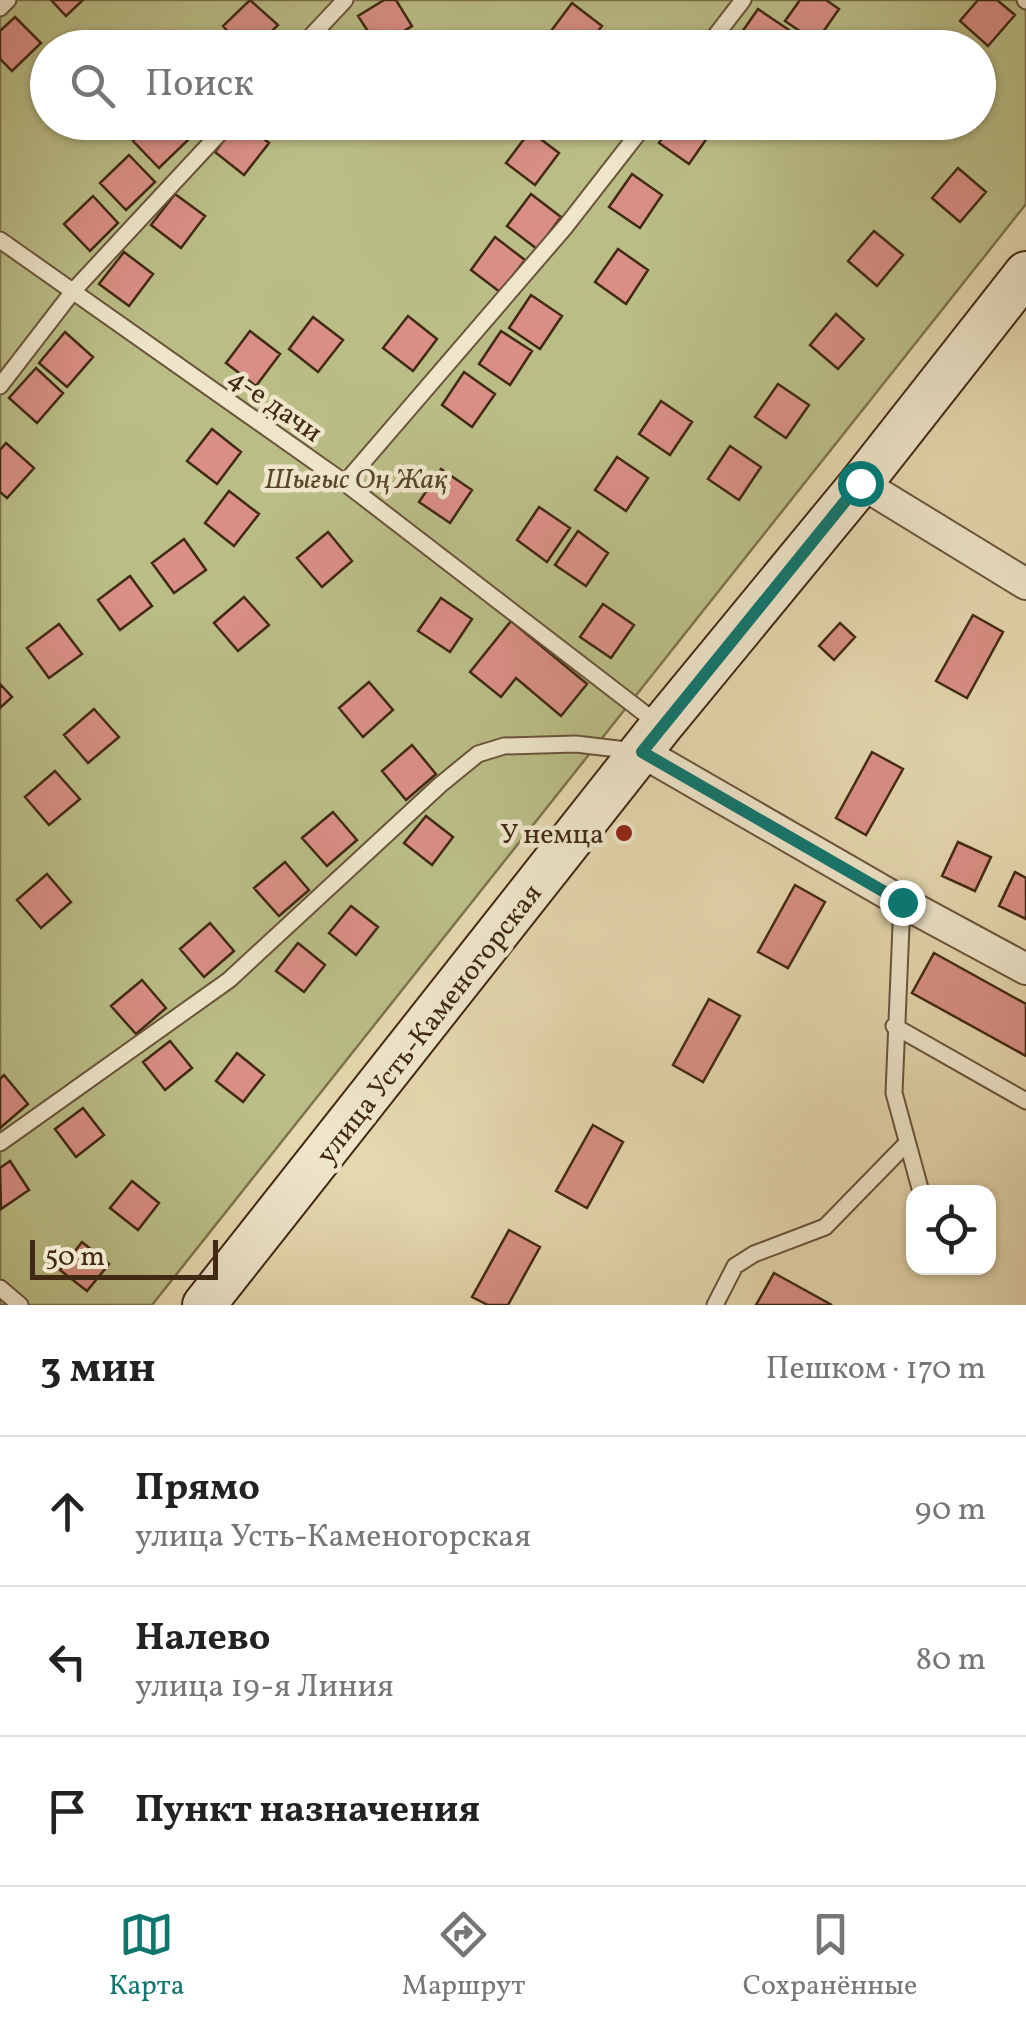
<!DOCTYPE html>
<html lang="ru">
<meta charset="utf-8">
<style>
body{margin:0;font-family:Vollkorn,serif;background:#f2f2f2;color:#222}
.controls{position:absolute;right:30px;bottom:30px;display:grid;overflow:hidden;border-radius:20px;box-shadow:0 2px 8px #0004}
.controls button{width:90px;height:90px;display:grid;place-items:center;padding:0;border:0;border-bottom:2px solid #e0e0e0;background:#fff;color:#222;font:50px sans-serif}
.scale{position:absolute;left:30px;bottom:25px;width:188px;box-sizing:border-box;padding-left:10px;border:5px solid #422913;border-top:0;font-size:28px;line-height:35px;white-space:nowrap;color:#422913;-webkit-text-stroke:8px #eee5ca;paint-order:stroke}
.stop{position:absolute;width:30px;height:30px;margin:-22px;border:8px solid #0f766e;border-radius:50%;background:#fff}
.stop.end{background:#0f766e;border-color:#fff;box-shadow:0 2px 10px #0008}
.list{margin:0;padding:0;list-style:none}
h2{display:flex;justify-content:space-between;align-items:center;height:130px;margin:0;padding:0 40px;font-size:42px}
h2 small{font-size:32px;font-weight:400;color:#767676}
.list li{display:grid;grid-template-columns:65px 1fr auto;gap:30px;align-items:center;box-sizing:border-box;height:150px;padding:0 40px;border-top:2px solid #e0e0e0}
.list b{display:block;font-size:38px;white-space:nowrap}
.list p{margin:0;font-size:32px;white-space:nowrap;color:#767676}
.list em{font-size:32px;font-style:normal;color:#767676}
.icon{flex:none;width:55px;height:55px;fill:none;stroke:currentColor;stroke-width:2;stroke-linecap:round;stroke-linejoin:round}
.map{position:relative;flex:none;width:1026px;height:1305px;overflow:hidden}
.search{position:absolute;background:#fff;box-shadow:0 2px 8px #0004;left:30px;right:30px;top:30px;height:110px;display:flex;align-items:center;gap:25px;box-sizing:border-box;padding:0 35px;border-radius:55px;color:#767676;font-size:38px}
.sheet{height:580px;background:#fff}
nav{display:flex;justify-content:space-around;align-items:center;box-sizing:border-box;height:140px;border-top:2px solid #e0e0e0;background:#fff;font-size:28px;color:#767676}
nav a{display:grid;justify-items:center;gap:5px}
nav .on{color:#0f766e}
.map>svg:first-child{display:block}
</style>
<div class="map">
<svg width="1026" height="1305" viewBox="0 0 1026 1305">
<rect width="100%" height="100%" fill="#e5d7ae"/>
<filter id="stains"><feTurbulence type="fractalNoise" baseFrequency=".002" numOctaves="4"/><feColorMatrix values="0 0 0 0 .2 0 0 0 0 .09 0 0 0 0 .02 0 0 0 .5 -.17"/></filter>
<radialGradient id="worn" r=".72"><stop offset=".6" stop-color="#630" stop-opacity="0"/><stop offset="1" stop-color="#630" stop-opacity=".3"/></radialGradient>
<path fill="#babd86" stroke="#7e734c" stroke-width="2.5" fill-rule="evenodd" d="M0,0H1026V204L152,1305H0ZM48,48H978V122H48Z"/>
<path fill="#d98f85" stroke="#422913" stroke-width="2.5" d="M51,0H83L66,16Z
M250,0L278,25L255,48H243L223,26Z
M384,0H396L412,26L378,47L358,16Z
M800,0H826L839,9L816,42L785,21Z
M978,0H997L1015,15L988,46L960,21Z
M572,3L602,26L585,48H564L548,35Z
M758,9L789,30L777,48H744L735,42Z
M15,17L41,43L12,71L0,59V31Z
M324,37L337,48H316Z
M152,122H171L188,140L159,168L133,141Z
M237,122H242L269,143L244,175L215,152Z
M601,122H625L616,134Z
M673,122H700L712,131L689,164L659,143Z
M530,131L559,153L535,185L506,163Z
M129,155L155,182L126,210L100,183Z
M958,168L986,192L960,222L932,198Z
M632,174L662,195L640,228L609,207Z
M175,194L205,216L181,248L151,225Z
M531,194L561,217L537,249L507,226Z
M93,196L118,223L90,251L64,224Z
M874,231L903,255L877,286L848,261Z
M495,237L525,260L500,292L471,270Z
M618,249L648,270L626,304L595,282Z
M124,252L153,274L129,306L99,284Z
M531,295L562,316L540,349L509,328Z
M836,314L864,339L838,369L810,345Z
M408,316L437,339L413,371L383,348Z
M313,317L343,340L318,372L289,349Z
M250,331L280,354L256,386L226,363Z
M501,331L532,351L510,385L479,364Z
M65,332L93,357L67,387L39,363Z
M36,368L63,393L37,423L9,398Z
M464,372L495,394L472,427L442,405Z
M778,384L809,405L786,438L755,417Z
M661,401L692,422L670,455L639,434Z
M212,429L241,452L217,484L187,461Z
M6,443L34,468L7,498L0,492V450Z
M730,446L761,467L739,500L708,479Z
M617,457L648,478L626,511L595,490Z
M441,469L472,490L450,523L419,502Z
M229,491L259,514L234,546L205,523Z
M539,507L570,528L547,562L517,540Z
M578,531L608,553L586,586L555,565Z
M328,532L352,561L322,587L297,558Z
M184,539L206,570L174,593L152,563Z
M130,576L152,606L120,630L98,600Z
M244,597L269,625L238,651L214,623Z
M441,598L472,619L450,652L418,631Z
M603,604L634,625L611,658L580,637Z
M973,615L1003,632L967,698L936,681Z
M511,621L587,684L561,716L516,678L501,697L470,672Z
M840,623L855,637L834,660L819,646Z
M59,624L82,654L49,678L27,648Z
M369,682L393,710L363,737L339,708Z
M0,684L12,697L0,708Z
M94,709L119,737L88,763L64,735Z
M412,745L436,774L406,800L382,771Z
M872,752L903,769L866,835L836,818Z
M55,771L80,799L49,825L25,797Z
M333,812L357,840L327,866L302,838Z
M426,816L453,837L432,865L404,843Z
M958,842L991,857L975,891L942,876Z
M285,862L309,890L279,916L254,888Z
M1015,872L1026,878V919L999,906Z
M47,874L71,902L41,928L17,900Z
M795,885L825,902L788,968L758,952Z
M351,906L378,927L356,955L329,933Z
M210,923L234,951L204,977L180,949Z
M298,943L325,965L304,992L276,971Z
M934,953L1026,1004V1056L912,993Z
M142,980L166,1008L136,1034L111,1006Z
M709,999L740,1016L703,1082L673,1065Z
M170,1041L192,1068L165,1090L143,1062Z
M237,1053L264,1075L243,1102L216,1081Z
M4,1075L28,1104L0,1128V1079Z
M83,1108L104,1135L76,1157L55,1129Z
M593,1125L623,1142L587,1208L556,1191Z
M10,1161L29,1190L1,1209L0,1168Z
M132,1181L159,1203L138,1230L110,1208Z
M509,1230L540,1247L508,1305H488L472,1297Z
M82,1242L109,1264L87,1291L60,1270Z
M774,1273L832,1305H756Z"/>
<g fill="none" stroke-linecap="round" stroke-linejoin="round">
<g stroke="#6b543a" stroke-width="19">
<path id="lane" d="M1025,0L1026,1
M0,8L8,0
M300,48L345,0
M706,48L743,0
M0,240L345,483L657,723
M0,386L74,290L230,122
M345,483L566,226L647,122
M902,902L894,1093L921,1192
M894,1026L1026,1101
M0,1143L229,980L440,785L478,754L504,746L576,744L635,751
M0,1288L20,1305
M715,1305L735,1266L754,1254L825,1227L907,1143"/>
</g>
<g stroke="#6b543a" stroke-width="34">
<path id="street" d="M861,483L1026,584
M642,752L902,902L1026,969"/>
</g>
<g stroke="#422913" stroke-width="46">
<path id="secondary" d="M204,1305L661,726L861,483L1026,273"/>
</g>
<use href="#lane" stroke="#eee5ca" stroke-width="15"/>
<use href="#street" stroke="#eee5ca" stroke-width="30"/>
<use href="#secondary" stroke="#eee5ca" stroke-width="42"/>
</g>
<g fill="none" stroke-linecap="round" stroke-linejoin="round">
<path stroke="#0f766e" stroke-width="12" d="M860,483L642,752L902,902"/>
</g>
<circle fill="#8f2418" stroke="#eee5ca" stroke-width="4" cx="624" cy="833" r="10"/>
<g text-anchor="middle" stroke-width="9" stroke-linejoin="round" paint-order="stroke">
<g font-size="28" fill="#422913" stroke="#eee5ca">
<text transform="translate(276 404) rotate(35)" y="10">4-е дачи</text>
<text transform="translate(428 1023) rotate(-52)" y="10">улица Усть-Каменогорская</text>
</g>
<g font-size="28" font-style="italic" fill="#5a472a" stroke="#eee5ca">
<text x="356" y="488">Шығыс Оң Жақ</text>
</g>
<g font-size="28" fill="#422913" stroke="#eee5ca" text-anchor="end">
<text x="604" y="843">У немца</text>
</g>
</g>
<rect width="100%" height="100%" filter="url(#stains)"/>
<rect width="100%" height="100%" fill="url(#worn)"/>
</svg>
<div class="controls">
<button><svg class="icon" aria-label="locate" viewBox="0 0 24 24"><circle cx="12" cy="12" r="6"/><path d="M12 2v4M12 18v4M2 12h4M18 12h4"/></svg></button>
</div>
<div class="scale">50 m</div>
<div class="stop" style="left:860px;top:483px"></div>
<div class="stop end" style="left:902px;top:902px"></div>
<div class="search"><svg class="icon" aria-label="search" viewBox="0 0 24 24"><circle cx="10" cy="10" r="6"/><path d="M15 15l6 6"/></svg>Поиск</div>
</div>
<section class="sheet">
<h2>3 мин<small>Пешком · 170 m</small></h2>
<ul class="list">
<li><svg class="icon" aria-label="ahead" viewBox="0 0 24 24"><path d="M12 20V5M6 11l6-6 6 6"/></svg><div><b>Прямо</b><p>улица Усть-Каменогорская</p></div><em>90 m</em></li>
<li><svg class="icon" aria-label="left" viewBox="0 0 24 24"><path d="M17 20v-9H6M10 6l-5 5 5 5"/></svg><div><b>Налево</b><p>улица 19-я Линия</p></div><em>80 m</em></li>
<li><svg class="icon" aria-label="arrive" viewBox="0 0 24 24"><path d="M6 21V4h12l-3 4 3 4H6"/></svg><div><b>Пункт назначения</b></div></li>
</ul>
</section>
<nav>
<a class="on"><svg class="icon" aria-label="map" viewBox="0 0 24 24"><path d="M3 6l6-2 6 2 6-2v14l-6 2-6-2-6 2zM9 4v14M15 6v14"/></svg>Карта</a>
<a><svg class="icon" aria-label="directions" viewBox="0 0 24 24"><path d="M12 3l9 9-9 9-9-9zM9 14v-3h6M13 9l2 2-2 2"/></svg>Маршрут</a>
<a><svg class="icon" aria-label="saved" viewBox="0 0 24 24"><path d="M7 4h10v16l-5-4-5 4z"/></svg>Сохранённые</a>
</nav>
